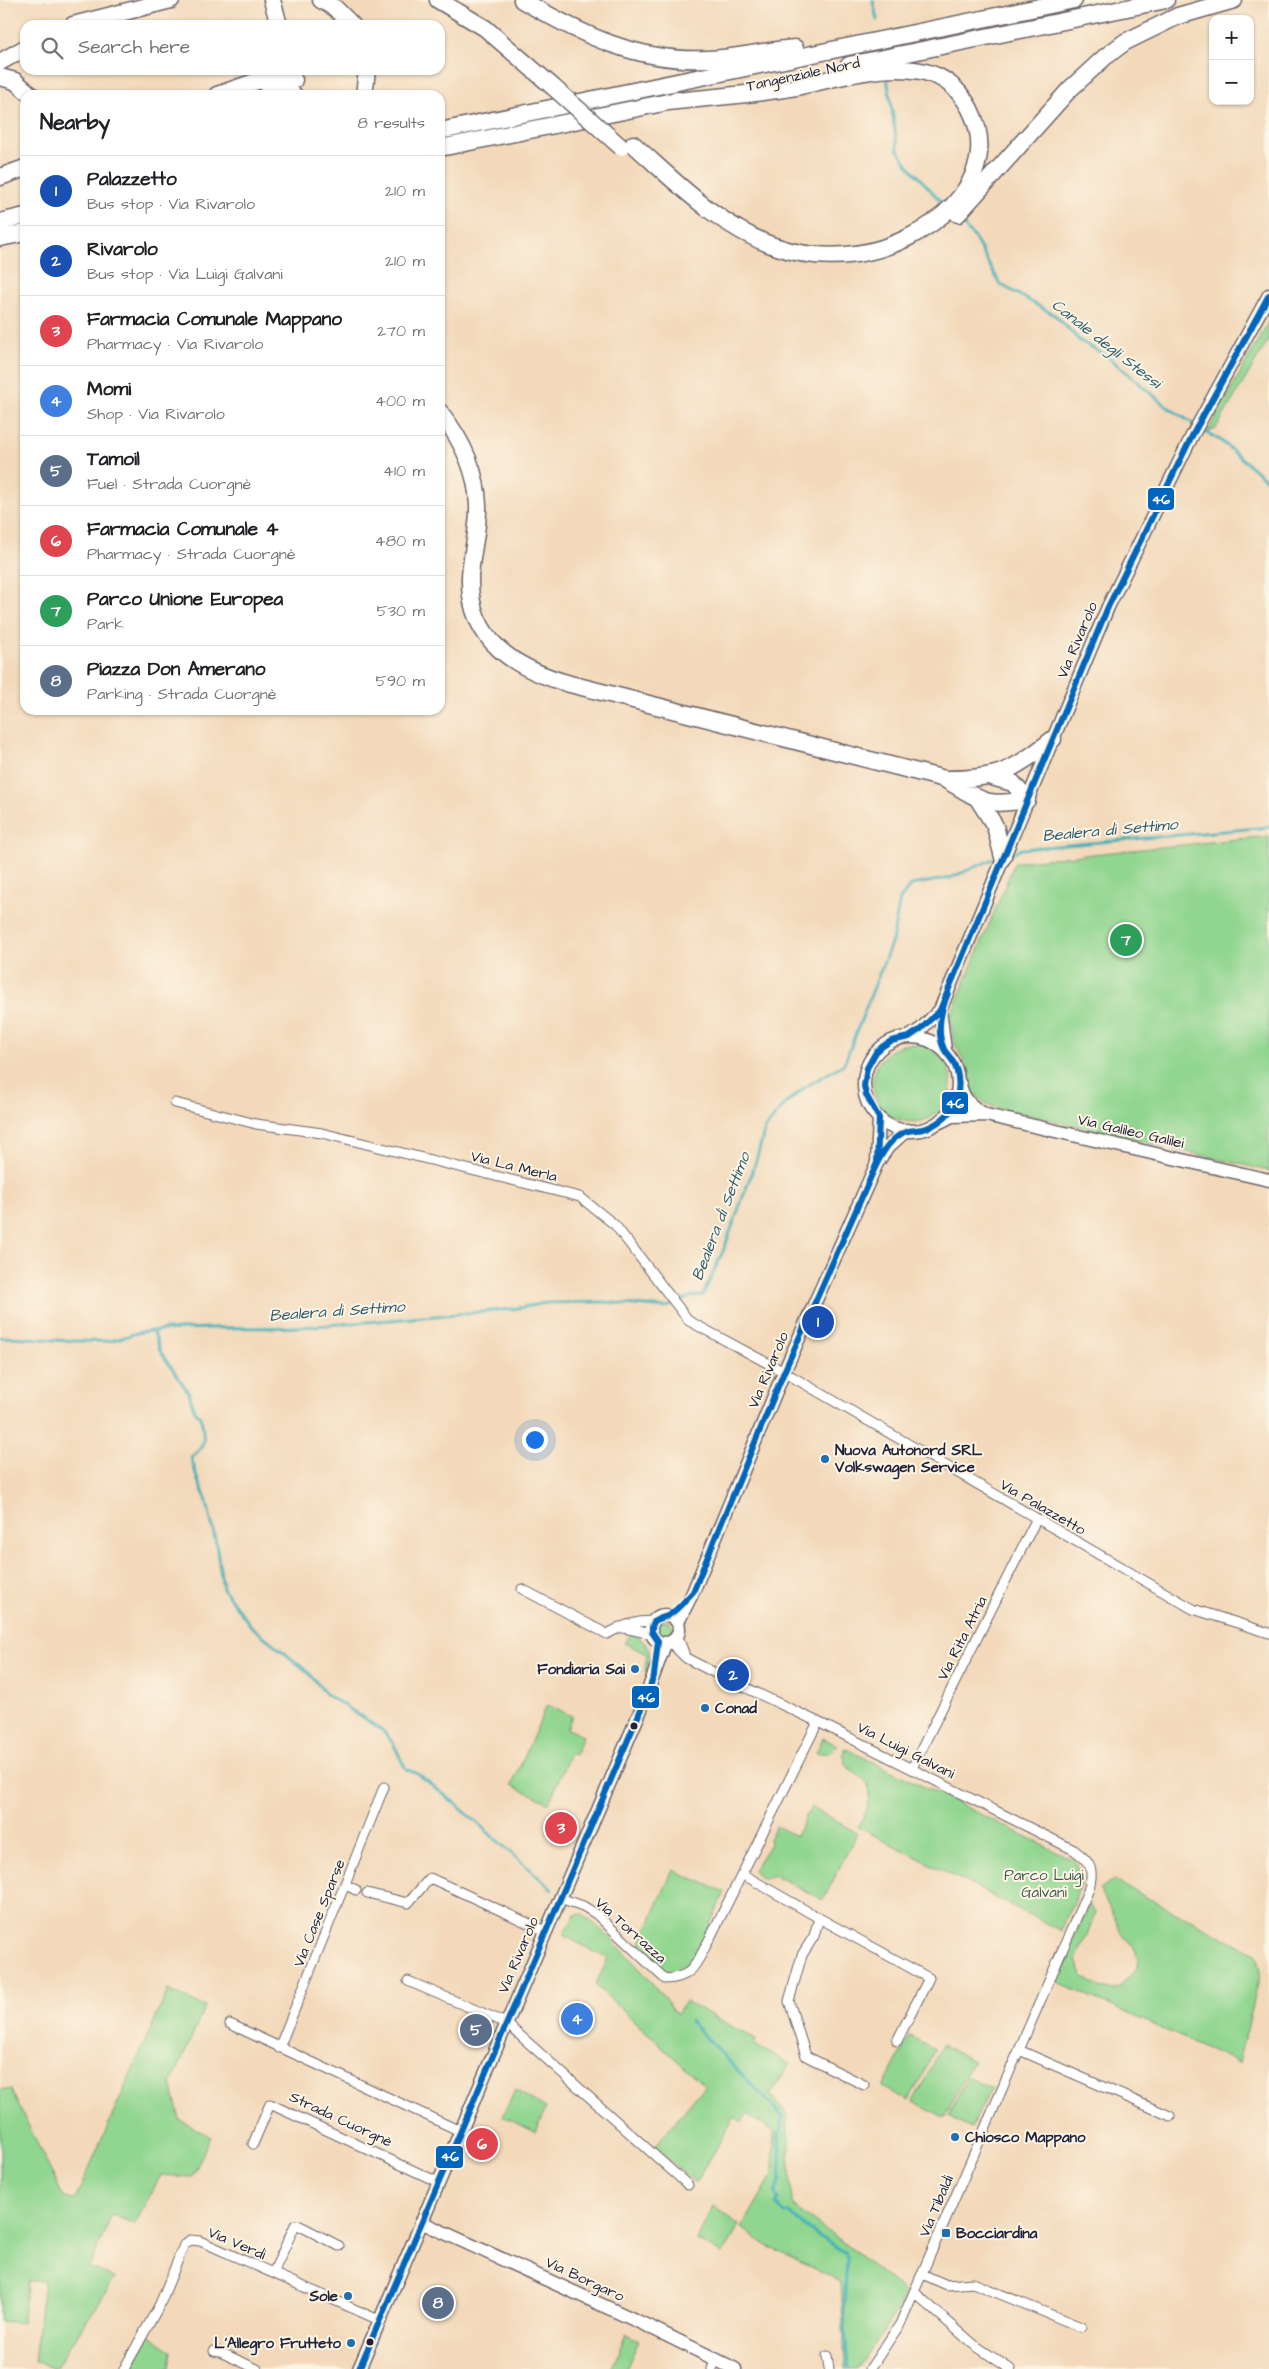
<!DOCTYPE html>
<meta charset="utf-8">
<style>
body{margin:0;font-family:"Architects Daughter",sans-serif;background:#f6f6f6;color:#202124}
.controls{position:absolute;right:15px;top:15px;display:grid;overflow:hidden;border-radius:10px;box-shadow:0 1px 4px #0004}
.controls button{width:45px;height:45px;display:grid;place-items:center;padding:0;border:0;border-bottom:1px solid #e0e0e0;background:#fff;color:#202124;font:25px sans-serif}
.you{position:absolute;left:534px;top:1439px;width:18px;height:18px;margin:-12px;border:4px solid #fff;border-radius:50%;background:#1a73e8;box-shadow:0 0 0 8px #1a73e833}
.badge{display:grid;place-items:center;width:32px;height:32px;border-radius:50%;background:#1f6fb2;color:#fff;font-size:16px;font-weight:700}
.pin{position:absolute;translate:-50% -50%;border:2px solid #fff;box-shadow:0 1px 5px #0006}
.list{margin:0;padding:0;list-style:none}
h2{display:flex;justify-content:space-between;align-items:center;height:65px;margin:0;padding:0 20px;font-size:21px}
h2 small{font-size:16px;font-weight:400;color:#757577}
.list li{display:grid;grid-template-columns:32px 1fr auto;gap:15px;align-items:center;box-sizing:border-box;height:70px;padding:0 20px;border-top:1px solid #e0e0e0}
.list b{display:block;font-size:19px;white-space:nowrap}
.list p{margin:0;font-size:16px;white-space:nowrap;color:#757577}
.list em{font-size:16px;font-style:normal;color:#757577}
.icon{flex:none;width:28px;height:28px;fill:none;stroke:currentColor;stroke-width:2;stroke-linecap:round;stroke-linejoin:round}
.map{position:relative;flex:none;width:1269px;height:2369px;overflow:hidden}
.search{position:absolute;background:#fff;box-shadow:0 1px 4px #0004;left:20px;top:20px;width:425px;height:55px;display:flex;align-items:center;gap:12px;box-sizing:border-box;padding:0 18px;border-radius:15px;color:#757577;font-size:19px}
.panel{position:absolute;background:#fff;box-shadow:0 1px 4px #0004;left:20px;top:90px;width:425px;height:625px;border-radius:15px}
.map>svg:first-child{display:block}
</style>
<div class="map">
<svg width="1269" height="2369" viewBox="0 0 1269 2369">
<rect width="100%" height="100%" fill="#fcf5e5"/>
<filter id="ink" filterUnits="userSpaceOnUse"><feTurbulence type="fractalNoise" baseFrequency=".02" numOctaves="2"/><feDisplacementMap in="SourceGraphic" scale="10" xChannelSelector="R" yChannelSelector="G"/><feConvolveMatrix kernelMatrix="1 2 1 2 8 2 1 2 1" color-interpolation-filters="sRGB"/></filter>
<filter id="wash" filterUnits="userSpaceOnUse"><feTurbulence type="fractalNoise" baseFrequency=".0096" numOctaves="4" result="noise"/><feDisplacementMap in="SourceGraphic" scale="20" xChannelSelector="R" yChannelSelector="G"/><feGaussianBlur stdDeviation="1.12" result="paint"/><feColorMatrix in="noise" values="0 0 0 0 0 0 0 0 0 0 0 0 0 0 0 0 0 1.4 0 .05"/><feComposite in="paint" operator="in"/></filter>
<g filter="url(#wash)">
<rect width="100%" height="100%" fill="#f3d9ba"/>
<path fill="#91d690" stroke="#5a7c66" d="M1269,321V339L1215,430L1208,431Z
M1269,836V1171L986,1105L970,1089V1072L954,1042L950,1018L1015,862Z
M873 1083a39 39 0 1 1 78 0a39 39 0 1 1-78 0Z
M657 1629a8 8 0 1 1 16 0a8 8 0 1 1-16 0Z
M631,1634C649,1641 653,1654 649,1672L645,1671L647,1654L624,1643Z
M547,1705L572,1716L567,1729L583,1736L575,1755L570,1753L549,1803L512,1785Z
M823,1738L837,1745L829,1753H816Z
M844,1748L1074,1860L1082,1881L1061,1931L858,1827C893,1764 839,1787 844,1748Z
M811,1807L857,1833L823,1900L774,1875L762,1880L753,1870L770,1844L769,1839L776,1826L796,1836Z
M673,1870L724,1892C717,1908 692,1972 675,1974C662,1975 648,1954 639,1946Z
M1113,1880L1256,1954L1260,1969L1259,1979L1239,2063L1055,1981L1089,1904L1096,1914L1076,1960L1082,1976L1102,1989H1114L1120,1987L1137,1968L1138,1958L1134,1948L1123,1935L1100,1889Z
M582,1914C619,1943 648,1977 677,2014L685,2001L756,2039L754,2043L756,2046L790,2064L770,2095L787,2114L792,2203L800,2212L846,2244L905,2293L893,2318L857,2369H845L841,2282L765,2245L742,2228L773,2174L774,2130L756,2121L748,2114L741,2122L735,2116L696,2183L654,2147L705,2086L595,1985L608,1959L563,1935L575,1915Z
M168,1990L205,2007L171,2084L180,2120L211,2137L192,2177L161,2175L135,2224L112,2215L89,2267L115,2278L55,2369L34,2361L44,2281H28L22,2323L0,2321V2089L11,2090L64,2198L75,2200Z
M909,2036L935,2049L909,2101L883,2087Z
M942,2045L973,2061L944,2118L913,2102Z
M968,2077L991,2089L971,2128L948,2116Z
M515,2090L546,2108L535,2132L503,2116Z
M713,2206L739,2225L723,2255L697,2240Z
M626,2334L639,2340L626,2369H611Z
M149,2335L172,2351L170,2369H130Z"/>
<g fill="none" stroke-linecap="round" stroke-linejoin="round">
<path stroke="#3fafb8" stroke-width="3" d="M873,1L877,20
M887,77L898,150L908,165L944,205
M957,219L974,237L1000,284L1056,316L1080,341L1107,356L1166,406L1195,425
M1200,429L1220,440L1269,482
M1009,854L1022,849L1269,827
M154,1332L160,1351L189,1393L194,1410L201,1417C203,1436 209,1445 191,1457L198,1481L206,1498L216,1543L223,1589L251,1626L308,1672L326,1694L382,1730L393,1743L406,1769L418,1774L457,1805L552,1889
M0,1337C35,1337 70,1343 106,1341C119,1340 130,1334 142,1332C194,1326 246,1329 298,1327C369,1323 441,1315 513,1309L546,1303L605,1302L666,1308L690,1297L703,1295L724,1249L755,1164L765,1129L784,1105L805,1087L844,1064L892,941L900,899L911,885L950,878L998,857
M690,2021L782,2116V2130L779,2134L781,2180L775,2193L778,2200L776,2205L785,2214L790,2213L807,2229L845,2252L847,2257L844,2310L848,2369"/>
</g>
</g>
<g filter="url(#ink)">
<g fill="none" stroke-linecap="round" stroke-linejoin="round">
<g stroke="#6b6267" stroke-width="11">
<path id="street" d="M175,1103L256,1124L322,1133L580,1197L615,1225L689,1321L784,1372L1193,1609L1269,1633
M522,1589L607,1634C622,1625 636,1621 653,1621
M619,1627L652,1634
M678,1637L684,1653
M671,1643L686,1658L715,1673L818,1722L1074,1850C1091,1862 1095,1870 1088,1891L914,2292L900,2324L870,2369
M912,1768L1036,1520
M742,1874L819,1918L814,1936L802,1955L789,2001L806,2056L864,2085
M346,1885L356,1890
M367,1893L408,1903L430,1878L545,1931
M560,1898L583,1906L596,1914L665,1979C694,1978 696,1963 709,1940L818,1722
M819,1918L929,1978L897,2041
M408,1981L506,2023L688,2185
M230,2024L460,2131
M279,2048L384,1787
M1019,2050L1170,2116
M253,2144L270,2104L438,2182
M273,2273L295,2225L300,2226L339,2246
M922,2274L947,2285L973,2283L1081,2327
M914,2292L973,2344L1010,2369
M214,2351L220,2352L257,2369
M827,2356L829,2369
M124,2369L160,2304L184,2245L190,2240L200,2241L379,2320
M712,2369L716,2360"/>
</g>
<g stroke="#6b6267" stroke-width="15">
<path id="secondary" d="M940,1010L945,1050
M909,1037L921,1029L940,1010L1108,607L1192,436L1269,295
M864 1084a47 47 0 1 1 94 0a47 47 0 1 1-94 0Z
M960,1084C963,1100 972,1107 986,1115
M936,1124L952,1116L986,1115L1269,1180
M877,1163L879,1118
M651 1629a14 14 0 1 1 28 0a14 14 0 1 1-28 0Z
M678,1622L693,1592L784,1372L877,1163L888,1147L907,1130
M421,2222L650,2327L735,2369
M359,2369L642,1707L665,1644"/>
</g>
<g stroke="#6b6267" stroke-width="19">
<path id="highway" d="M272,0L279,25
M321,0L335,8L352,25
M438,0L485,28L552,86
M522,0C580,34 639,63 708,59C737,58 766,50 795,48
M73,25L171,0
M0,62L25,48
M849,65L1166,0
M0,77L15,81L31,95
M266,84L276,86L294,95
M217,95L266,78L294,80
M364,95L367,70
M440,131L1074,0
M633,144C676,182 718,226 774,246C800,255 829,258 856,254C922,245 1008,184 970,109C960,90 945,77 925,72C881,62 833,80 791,88C751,95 709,97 668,102
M440,148L678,100
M0,177L25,168
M958,214L1069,90L1105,57L1125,42L1178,16L1234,0
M0,222L25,216
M0,238L25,233
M440,412C462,440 477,470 478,505C479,530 471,553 470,577C468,641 516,669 570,684L945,779C999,779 1011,772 1053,739
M946,780C983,801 983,807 1027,800L1013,783L992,777
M978,799L995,826L1003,857"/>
</g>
<use href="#street" stroke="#fff" stroke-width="9"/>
<use href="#secondary" stroke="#fff" stroke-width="12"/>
<use href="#highway" stroke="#fff" stroke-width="16"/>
<g stroke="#6b6267" stroke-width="19" stroke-linecap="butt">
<path id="highway-bridge" d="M552,86L621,147"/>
</g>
<use href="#highway-bridge" stroke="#fff" stroke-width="16"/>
<g stroke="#fcf5e5" stroke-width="10">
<path id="bus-1" d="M872,1174C879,1159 887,1142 901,1134C908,1129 915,1131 923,1129C936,1126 950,1115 955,1103C960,1091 960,1074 953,1062C951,1057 946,1054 944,1049C936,1032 941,1010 948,993
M359,2369L642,1707L654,1676L658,1641L652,1632C651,1617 660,1620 669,1615C678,1610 686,1599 693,1592L784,1372L877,1163L879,1118L866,1095L864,1086L867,1068L876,1052L883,1046L891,1041L909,1037L921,1029L940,1010L1108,607L1192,436L1269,295"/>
</g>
<use href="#bus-1" stroke="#0065bd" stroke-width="6"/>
</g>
</g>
<g fill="#1f6fb2" stroke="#fcf5e5" stroke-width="2">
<circle cx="825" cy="1459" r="5"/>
<circle cx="635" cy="1669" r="5"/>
<circle cx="705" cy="1708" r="5"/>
<circle cx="955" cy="2137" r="5"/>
<rect x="941" y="2228" width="10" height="10" rx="2.5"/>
<circle cx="348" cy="2296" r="5"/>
<circle cx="351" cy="2343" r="5"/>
</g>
<g fill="#22223b" stroke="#fcf5e5" stroke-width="2">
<circle cx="634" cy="1726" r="4.5"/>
<circle cx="370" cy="2342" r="4.5"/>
</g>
<g text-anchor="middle" stroke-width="4" stroke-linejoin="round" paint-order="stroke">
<g font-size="15" fill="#22223b" stroke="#fcf5e5">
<text transform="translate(803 74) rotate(-12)" y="5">Tangenziale Nord</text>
<text transform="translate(1077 640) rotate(-67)" y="5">Via Rivarolo</text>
<text transform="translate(1131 1131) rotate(13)" y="5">Via Galileo Galilei</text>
<text transform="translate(514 1166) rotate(14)" y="5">Via La Merla</text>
<text transform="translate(768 1370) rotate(-67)" y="5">Via Rivarolo</text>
<text transform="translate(1043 1507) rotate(30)" y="5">Via Palazzetto</text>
<text transform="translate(962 1638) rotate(-63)" y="5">Via Rita Atria</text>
<text transform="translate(906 1750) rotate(27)" y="5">Via Luigi Galvani</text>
<text transform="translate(319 1913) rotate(-68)" y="5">Via Case Sparse</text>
<text transform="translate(631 1930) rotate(42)" y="5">Via Torrazza</text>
<text transform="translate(518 1955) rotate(-67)" y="5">Via Rivarolo</text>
<text transform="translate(341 2119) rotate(25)" y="5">Strada Cuorgnè</text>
<text transform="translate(936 2206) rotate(-67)" y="5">Via Tibaldi</text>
<text transform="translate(237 2243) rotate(23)" y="5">Via Verdi</text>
<text transform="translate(585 2279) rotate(25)" y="5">Via Borgaro</text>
</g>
<g font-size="15" font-weight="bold" fill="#22223b" stroke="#fcf5e5" text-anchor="start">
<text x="835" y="1455">Nuova Autonord SRL<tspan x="835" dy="17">Volkswagen Service</tspan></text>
<text x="625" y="1674" text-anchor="end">Fondiaria Sai</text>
<text x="715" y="1713">Conad</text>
<text x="965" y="2142">Chiosco Mappano</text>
<text x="956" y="2238">Bocciardina</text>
<text x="338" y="2301" text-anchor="end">Sole</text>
<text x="341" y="2348" text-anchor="end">L'Allegro Frutteto</text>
</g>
<g font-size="15" fill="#435854" stroke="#fcf5e5">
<text x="1044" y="1880">Parco Luigi<tspan x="1044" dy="17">Galvani</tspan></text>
</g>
<g font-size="16" font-style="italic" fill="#2e5a6d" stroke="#fcf5e5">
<text transform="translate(1107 343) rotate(38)" y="6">Canale degli Stessi</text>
<text transform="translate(1110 829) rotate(-5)" y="6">Bealera di Settimo</text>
<text transform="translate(720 1216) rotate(-69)" y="6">Bealera di Settimo</text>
<text transform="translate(337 1310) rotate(-4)" y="6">Bealera di Settimo</text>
</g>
</g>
<g stroke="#fcf5e5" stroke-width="2">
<rect x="1147" y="487" width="28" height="24" rx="5" fill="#0065bd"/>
<rect x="941" y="1091" width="28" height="24" rx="5" fill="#0065bd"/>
<rect x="631" y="1685" width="29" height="24" rx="5" fill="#0065bd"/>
<rect x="435" y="2145" width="29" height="24" rx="5" fill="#0065bd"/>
</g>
<g font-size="14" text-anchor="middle" font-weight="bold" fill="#fff">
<text x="1161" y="504">46</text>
<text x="955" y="1108">46</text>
<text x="646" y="1702">46</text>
<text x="450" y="2161">46</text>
</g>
</svg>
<div class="controls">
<button>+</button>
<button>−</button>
</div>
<div class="you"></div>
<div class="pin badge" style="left:818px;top:1322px;background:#1a4fb4">1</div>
<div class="pin badge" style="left:733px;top:1675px;background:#1a4fb4">2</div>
<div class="pin badge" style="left:561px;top:1828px;background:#e0444e">3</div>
<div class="pin badge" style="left:577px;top:2019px;background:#3f7fe0">4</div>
<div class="pin badge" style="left:476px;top:2030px;background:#5c6f8a">5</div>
<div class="pin badge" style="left:482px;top:2144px;background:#e0444e">6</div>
<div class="pin badge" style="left:1126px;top:940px;background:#2e9e5b">7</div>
<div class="pin badge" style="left:438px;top:2303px;background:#5c6f8a">8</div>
<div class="search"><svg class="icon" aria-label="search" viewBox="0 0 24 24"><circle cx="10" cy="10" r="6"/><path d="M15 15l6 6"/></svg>Search here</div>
<section class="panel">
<h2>Nearby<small>8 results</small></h2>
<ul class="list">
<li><span class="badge" style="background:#1a4fb4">1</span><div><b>Palazzetto</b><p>Bus stop · Via Rivarolo</p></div><em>210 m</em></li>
<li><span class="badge" style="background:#1a4fb4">2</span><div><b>Rivarolo</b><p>Bus stop · Via Luigi Galvani</p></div><em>210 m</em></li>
<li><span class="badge" style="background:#e0444e">3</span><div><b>Farmacia Comunale Mappano</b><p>Pharmacy · Via Rivarolo</p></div><em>270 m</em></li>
<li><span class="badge" style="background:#3f7fe0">4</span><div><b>Momi</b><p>Shop · Via Rivarolo</p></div><em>400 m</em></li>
<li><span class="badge" style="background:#5c6f8a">5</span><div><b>Tamoil</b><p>Fuel · Strada Cuorgnè</p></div><em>410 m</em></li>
<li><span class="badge" style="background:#e0444e">6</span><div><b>Farmacia Comunale 4</b><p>Pharmacy · Strada Cuorgnè</p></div><em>480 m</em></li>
<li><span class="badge" style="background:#2e9e5b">7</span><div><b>Parco Unione Europea</b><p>Park</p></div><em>530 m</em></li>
<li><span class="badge" style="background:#5c6f8a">8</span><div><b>Piazza Don Amerano</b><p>Parking · Strada Cuorgnè</p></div><em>590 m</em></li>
</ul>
</section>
</div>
